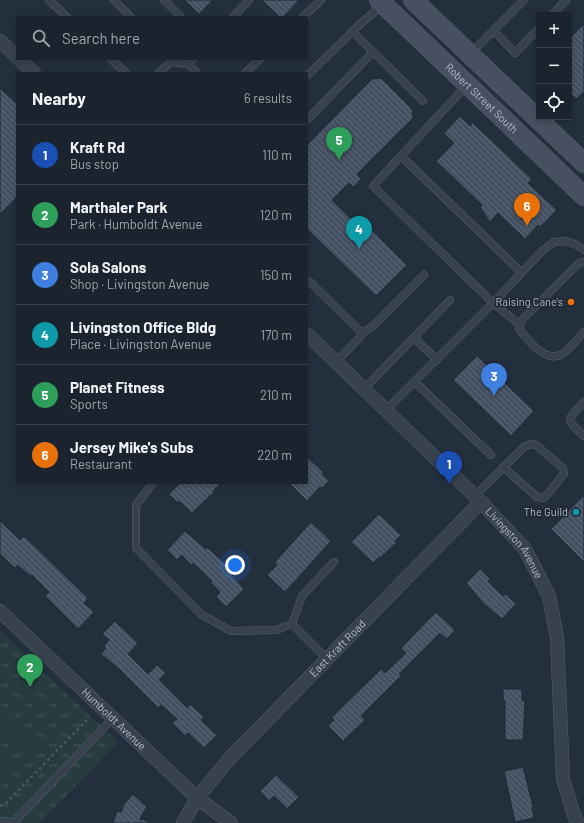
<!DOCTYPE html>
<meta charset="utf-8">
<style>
body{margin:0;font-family:Barlow,sans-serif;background:#282f3a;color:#f1f3f6}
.controls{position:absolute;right:12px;top:12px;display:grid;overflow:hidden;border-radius:0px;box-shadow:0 2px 6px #0003}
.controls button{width:36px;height:36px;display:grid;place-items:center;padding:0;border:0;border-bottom:1px solid #39404a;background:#1b232e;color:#f1f3f6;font:20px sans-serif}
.you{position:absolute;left:235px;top:565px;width:14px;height:14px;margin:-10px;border:3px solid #fff;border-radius:50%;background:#1a73e8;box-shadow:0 0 0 6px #1a73e833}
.badge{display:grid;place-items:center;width:26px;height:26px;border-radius:50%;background:#8c9099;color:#fff;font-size:13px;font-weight:700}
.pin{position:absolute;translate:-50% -33px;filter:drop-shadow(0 1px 2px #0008)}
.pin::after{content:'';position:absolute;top:21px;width:14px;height:12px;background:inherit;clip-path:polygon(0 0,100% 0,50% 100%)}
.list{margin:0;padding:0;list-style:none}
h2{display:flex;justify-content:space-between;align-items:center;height:52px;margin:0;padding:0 16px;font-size:17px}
h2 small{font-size:13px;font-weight:400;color:#a0a4aa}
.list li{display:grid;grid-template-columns:26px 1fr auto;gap:12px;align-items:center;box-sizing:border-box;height:60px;padding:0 16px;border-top:1px solid #39404a}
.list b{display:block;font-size:15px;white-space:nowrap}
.list p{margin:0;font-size:13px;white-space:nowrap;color:#a0a4aa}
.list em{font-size:13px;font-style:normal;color:#a0a4aa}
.icon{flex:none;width:22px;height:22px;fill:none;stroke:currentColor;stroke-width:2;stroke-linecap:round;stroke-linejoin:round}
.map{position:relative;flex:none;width:584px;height:823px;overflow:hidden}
.search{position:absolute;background:#1b232e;box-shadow:0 2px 6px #0003;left:16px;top:16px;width:292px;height:44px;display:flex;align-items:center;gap:10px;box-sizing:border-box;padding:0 14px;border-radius:0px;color:#a0a4aa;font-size:15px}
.panel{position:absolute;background:#1b232e;box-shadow:0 2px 6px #0003;left:16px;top:72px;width:292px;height:412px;border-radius:0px}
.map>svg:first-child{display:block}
</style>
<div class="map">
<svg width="584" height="823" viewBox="0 0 584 823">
<defs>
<pattern id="grass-tufts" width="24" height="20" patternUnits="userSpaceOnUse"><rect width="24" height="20" fill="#263c3f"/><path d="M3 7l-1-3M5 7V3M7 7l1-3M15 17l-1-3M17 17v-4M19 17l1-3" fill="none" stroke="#435659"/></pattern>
<pattern id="building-back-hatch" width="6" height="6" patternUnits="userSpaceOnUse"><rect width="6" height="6" fill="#455162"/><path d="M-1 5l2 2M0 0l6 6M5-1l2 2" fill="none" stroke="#5d6877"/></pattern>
</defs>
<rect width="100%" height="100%" fill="#242f3e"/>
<path fill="url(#grass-tufts)" d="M0,631L118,742L40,823H0Z"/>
<path fill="#263c3f" d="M8,709L43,743L27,759L0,733V718Z
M0,753L17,769L2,785L0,784Z"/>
<path fill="url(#building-back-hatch)" stroke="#1f2835" d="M185,0H213L199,14Z
M262,0H299L283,17H280Z
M584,24V92L576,99L569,92V39Z
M381,78L412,109L413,118L357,174L361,179L354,187L349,183L332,200L363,231L368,226L407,265L376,296L307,229V145L372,79Z
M0,88L17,104V197L0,214Z
M460,116L470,126L473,123L532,179L528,183L557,210L540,227L538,225L525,239L498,213L490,222L480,207L482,205L436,161L454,143L444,133Z
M477,356L534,411L511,436L453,380Z
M307,457L323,472L322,474L329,481L322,488L320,487L307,501L289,483H307Z
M180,483H221L213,491L214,492L192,513L179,501L178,503L169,494Z
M584,495V562L551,529Z
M379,514L401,535L395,541L397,542L380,558L379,557L373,563L351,542Z
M0,521L20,540L24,536L88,598L84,603L94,612L78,629L45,596L49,592L32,575L30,576L18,565L15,568L0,554Z
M311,522L331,541L285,592L267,575L277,565L275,562Z
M185,531L206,549L207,547L228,566L226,568L244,589L226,607L216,597L220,592L210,582L212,581L193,563L191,565L182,555L177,560L167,550Z
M480,569L490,579L488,581L503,596L506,594L516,604L502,619L484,604L466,583Z
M436,612L455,630L447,639L440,633L399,674L401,676L361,716L365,720L343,741L328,726L334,720L332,717L381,669L385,673L406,653L401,648Z
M115,621L138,643L128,654L148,674L157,665L166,673L159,680L187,708L190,704L204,717L201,720L217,735L204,748L188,733L185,736L172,723L177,719L161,705L158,708L119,669L101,654L106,648L104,646L109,640L102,634Z
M503,689H522V701L525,700L523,740H505V701H503Z
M523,767L533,806L532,807L534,818L515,822L504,771Z
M276,775L299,797L287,809L274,796L269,801L260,791Z
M133,794L147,807L143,813L140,819L148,821L147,823H113L117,811L121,812L124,804Z"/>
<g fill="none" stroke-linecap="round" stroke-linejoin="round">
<g stroke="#565f6c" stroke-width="8">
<path id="lane" d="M49,0L67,17
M114,0L131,17
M164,0L180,16L179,17
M552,15L566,0
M233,17L249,0
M303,17L321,0
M352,31L423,101
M494,31L515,53L539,28
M470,54L524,0
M111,59L126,73
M188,64L197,73
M159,73L171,62L188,64L193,59
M245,73L260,59
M307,76L357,27L383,4
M307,120L373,52
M401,156L521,272
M584,262L579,263L522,320L519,329C528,340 546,364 562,354C570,349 577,339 584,332
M307,281H309L362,333L360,337L336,362
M520,325L493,303L542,251L554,242L566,241L575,244L584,250
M362,333L372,327L424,275
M414,338L437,360
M415,382L491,455
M364,389L450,300
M584,402C566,421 565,418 584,436
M386,410L493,303L373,186L467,85
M153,483L136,505V548L202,615L231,631L276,630L292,624L327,659
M475,496L525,446L531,444L536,445L563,468L564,474L544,498L537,497L503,467
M292,624L302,596L334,562
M0,821L14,822
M13,823L113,718"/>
</g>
<g stroke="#565f6c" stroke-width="14">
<g id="street">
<path d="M0,41L17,57"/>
<path d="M19,59L34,73"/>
<path id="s1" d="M307,334L481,502L525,549L549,596L557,638L563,779L575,818L578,823"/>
<path id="s2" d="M0,611L197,798L231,823"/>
<path id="s3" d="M183,823L197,798L230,758L481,502"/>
</g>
</g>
<g stroke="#565f6c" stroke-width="20">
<g id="secondary">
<path id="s4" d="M379,0L584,196"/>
<path d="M413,0L584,163"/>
</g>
</g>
<path stroke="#44595c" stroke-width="2.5" stroke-dasharray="3 3" stroke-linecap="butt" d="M0,806L6,803L87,720"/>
<use href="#lane" stroke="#38414e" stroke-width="7"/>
<use href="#street" stroke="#38414e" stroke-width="13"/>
<use href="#secondary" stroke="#465061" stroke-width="19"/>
</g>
<circle fill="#e8710a" stroke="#1d2633" stroke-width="1.5" cx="571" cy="302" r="4"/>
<circle fill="#0f9aa8" stroke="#1d2633" stroke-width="1.5" cx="576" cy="512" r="4"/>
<g text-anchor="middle" stroke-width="3" stroke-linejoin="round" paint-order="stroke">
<g font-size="11" fill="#b4bcc9" stroke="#1d2633">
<text dy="4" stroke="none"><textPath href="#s4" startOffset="142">Robert Street South</textPath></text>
<text dy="4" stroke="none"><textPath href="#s1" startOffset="295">Livingston Avenue</textPath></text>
<text dy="4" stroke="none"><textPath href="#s3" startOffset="234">East Kraft Road</textPath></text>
<text dy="4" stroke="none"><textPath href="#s2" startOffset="157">Humboldt Avenue</textPath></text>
</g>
<g font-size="11" fill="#b4bcc9" stroke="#1d2633" text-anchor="end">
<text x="563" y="306">Raising Cane's</text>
<text x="568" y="516">The Guild</text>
</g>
</g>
</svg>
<div class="controls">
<button>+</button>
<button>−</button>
<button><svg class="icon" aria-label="locate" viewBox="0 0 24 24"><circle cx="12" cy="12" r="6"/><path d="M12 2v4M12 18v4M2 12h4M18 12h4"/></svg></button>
</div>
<div class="you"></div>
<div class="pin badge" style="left:449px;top:484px;background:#1a4fb4">1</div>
<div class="pin badge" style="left:30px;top:687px;background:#2e9e5b">2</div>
<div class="pin badge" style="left:494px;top:396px;background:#3f7fe0">3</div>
<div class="pin badge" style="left:359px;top:249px;background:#0f9aa8">4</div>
<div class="pin badge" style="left:339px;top:160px;background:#2e9e5b">5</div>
<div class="pin badge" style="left:527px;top:226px;background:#e8710a">6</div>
<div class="search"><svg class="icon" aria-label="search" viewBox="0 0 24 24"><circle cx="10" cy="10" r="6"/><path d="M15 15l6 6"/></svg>Search here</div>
<section class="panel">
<h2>Nearby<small>6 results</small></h2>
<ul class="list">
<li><span class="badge" style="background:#1a4fb4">1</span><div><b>Kraft Rd</b><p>Bus stop</p></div><em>110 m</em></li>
<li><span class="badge" style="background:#2e9e5b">2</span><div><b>Marthaler Park</b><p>Park · Humboldt Avenue</p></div><em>120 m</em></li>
<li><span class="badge" style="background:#3f7fe0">3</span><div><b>Sola Salons</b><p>Shop · Livingston Avenue</p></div><em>150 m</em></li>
<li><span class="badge" style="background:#0f9aa8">4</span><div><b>Livingston Office Bldg</b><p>Place · Livingston Avenue</p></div><em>170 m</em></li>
<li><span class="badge" style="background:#2e9e5b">5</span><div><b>Planet Fitness</b><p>Sports</p></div><em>210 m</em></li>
<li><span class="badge" style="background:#e8710a">6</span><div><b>Jersey Mike's Subs</b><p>Restaurant</p></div><em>220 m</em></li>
</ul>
</section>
</div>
